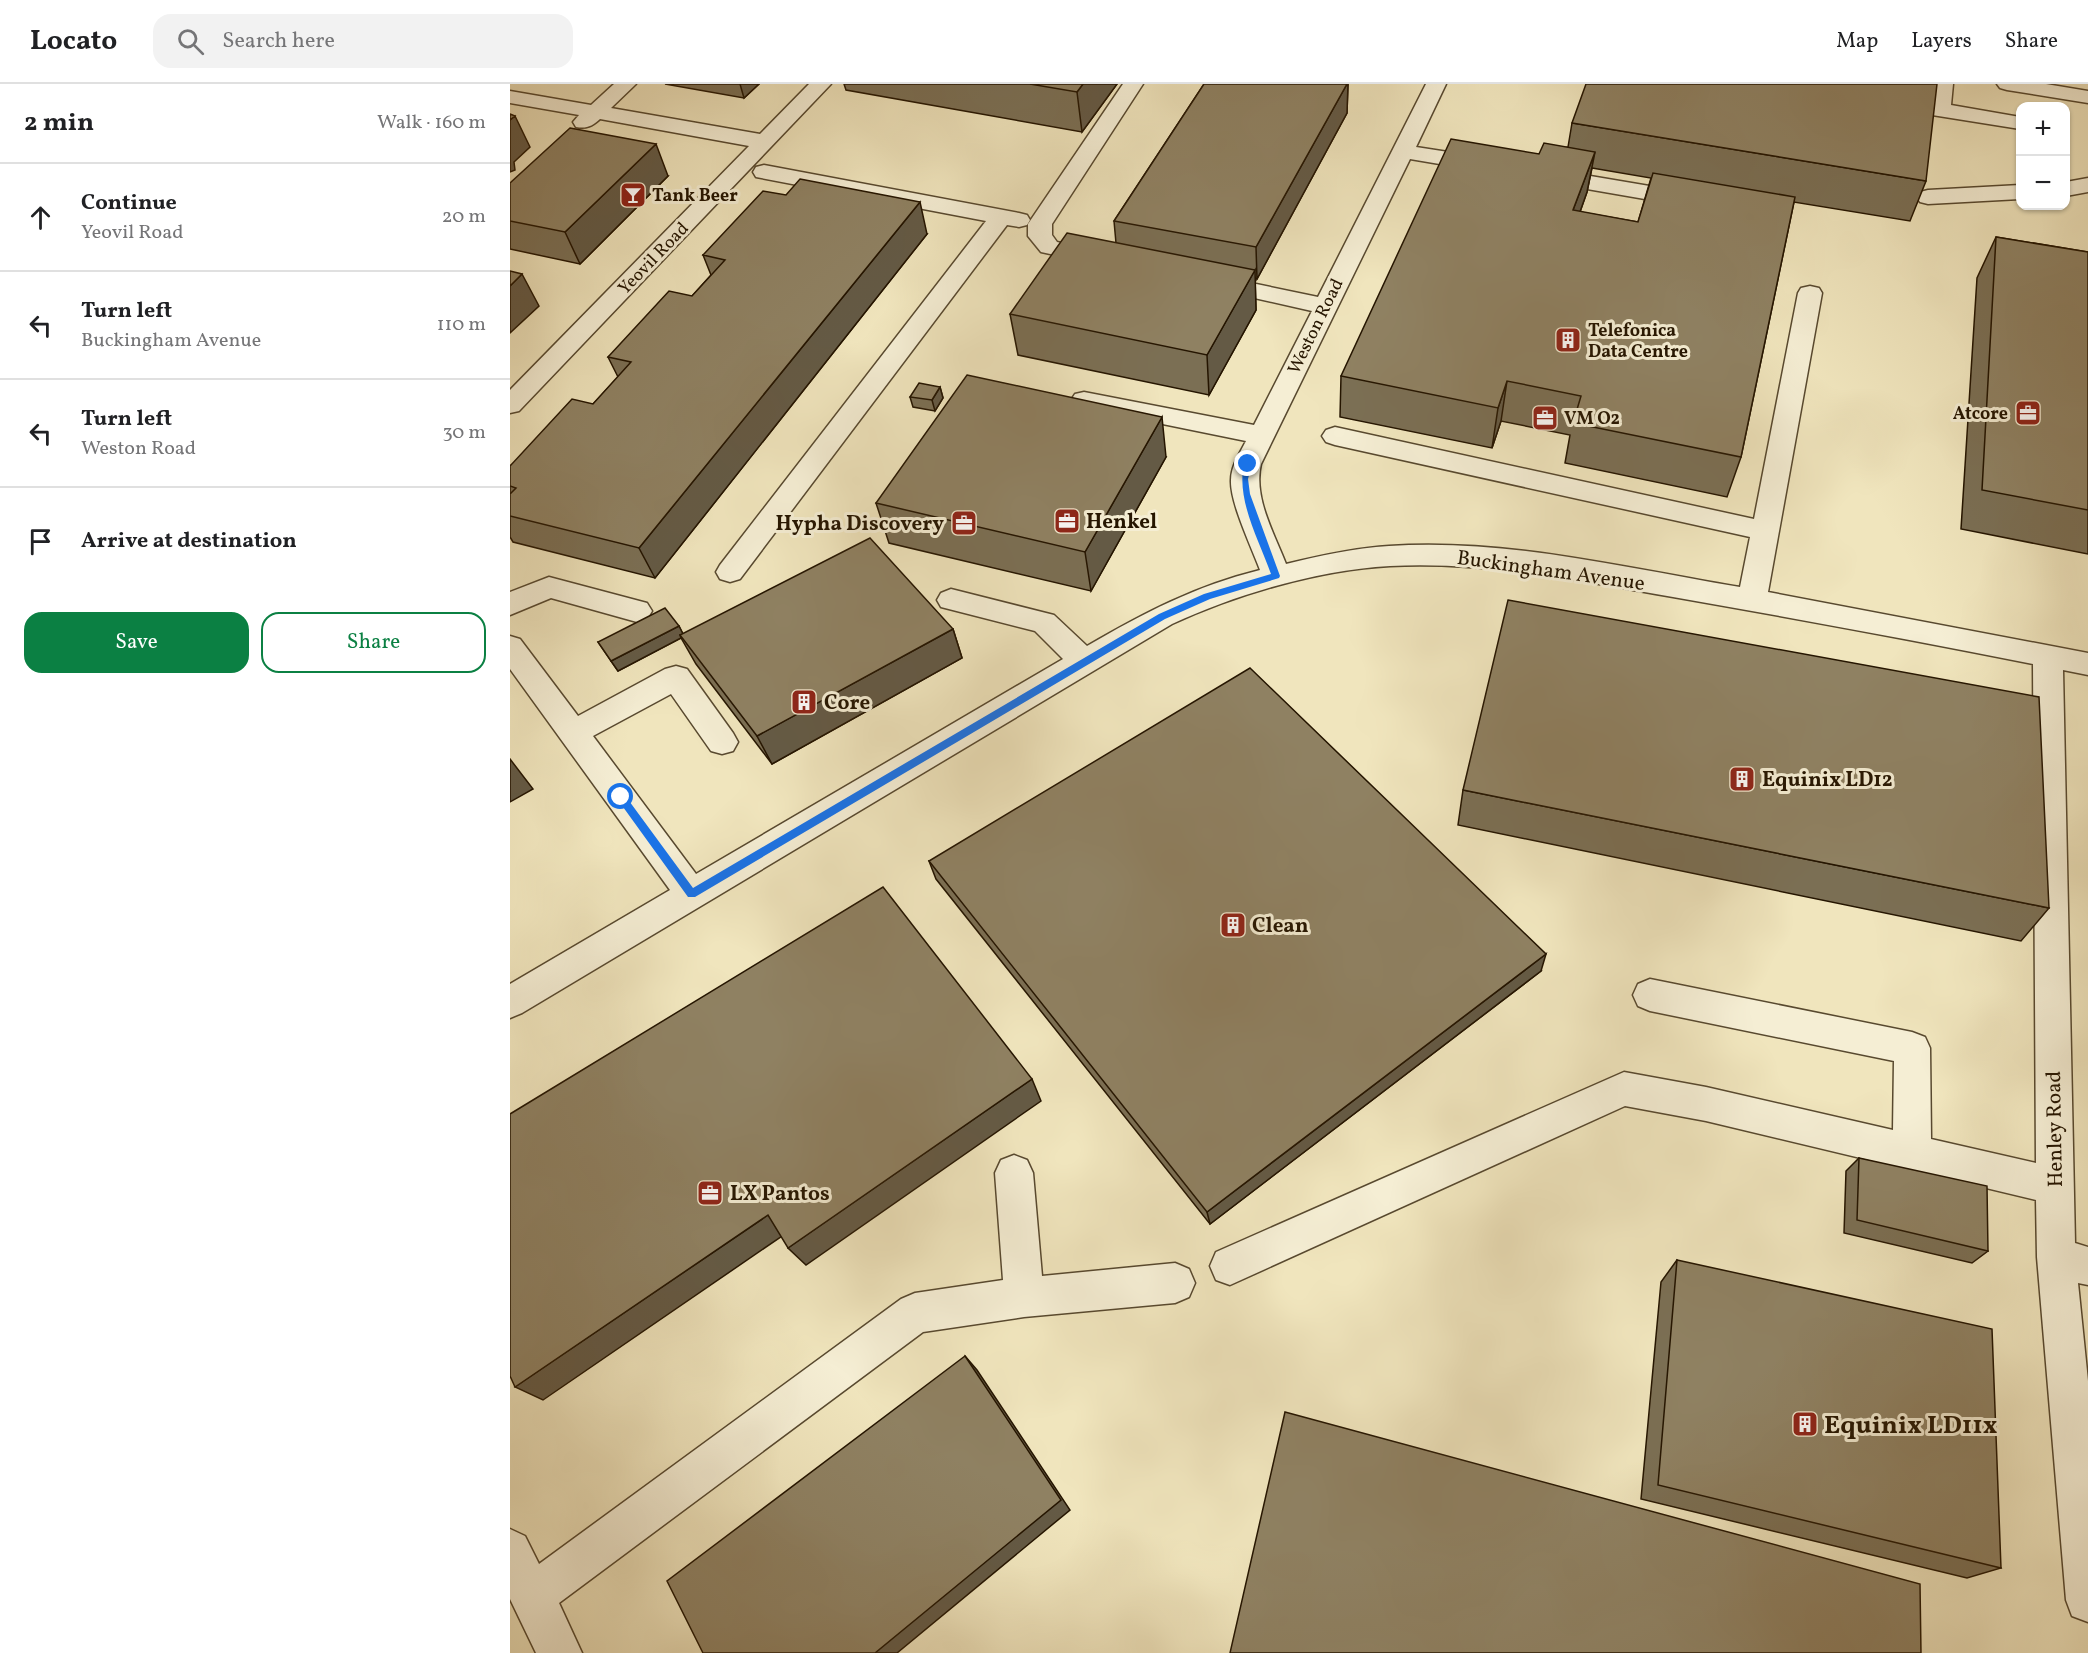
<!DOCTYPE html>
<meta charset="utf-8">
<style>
body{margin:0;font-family:Vollkorn,serif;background:#f2f2f2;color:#202124}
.controls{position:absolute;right:18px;top:18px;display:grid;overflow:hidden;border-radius:12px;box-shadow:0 2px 4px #0004}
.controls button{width:54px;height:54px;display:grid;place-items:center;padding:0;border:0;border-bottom:2px solid #e0e0e0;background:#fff;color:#202124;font:30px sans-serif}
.stop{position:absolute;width:18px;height:18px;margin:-14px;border:4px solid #1a73e8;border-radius:50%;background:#fff}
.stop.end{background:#1a73e8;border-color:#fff;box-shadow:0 2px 6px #0008}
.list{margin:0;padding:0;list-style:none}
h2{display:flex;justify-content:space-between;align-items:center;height:78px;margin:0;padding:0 24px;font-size:26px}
h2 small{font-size:20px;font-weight:400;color:#757577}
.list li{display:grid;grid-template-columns:39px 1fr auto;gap:18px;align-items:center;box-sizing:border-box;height:108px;padding:0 24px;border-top:2px solid #e0e0e0}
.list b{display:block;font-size:22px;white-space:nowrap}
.list p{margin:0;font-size:20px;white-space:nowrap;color:#757577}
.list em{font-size:20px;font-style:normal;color:#757577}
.actions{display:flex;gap:12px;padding:18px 24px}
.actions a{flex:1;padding:14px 0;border:2px solid #0b8043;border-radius:18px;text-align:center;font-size:21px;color:#0b8043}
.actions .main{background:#0b8043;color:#fff}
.icon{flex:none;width:33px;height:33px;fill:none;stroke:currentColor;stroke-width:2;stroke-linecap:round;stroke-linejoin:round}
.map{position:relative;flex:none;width:1578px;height:1569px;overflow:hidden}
header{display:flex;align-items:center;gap:36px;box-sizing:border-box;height:84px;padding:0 30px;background:#fff;border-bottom:2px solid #e0e0e0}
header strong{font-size:28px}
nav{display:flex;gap:33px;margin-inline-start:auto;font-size:21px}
.search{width:420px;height:54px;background:#f2f2f2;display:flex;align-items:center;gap:15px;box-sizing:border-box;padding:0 21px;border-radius:18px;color:#757577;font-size:22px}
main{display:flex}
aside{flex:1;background:#fff}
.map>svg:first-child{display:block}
</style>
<header>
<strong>Locato</strong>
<div class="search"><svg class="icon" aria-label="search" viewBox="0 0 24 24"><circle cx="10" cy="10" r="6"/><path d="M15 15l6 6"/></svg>Search here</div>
<nav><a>Map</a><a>Layers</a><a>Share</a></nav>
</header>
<main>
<aside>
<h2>2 min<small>Walk · 160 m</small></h2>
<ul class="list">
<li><svg class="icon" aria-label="ahead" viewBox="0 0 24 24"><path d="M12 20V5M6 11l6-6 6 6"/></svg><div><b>Continue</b><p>Yeovil Road</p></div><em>20 m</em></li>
<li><svg class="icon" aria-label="left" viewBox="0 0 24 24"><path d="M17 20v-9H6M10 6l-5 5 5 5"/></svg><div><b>Turn left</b><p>Buckingham Avenue</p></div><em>110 m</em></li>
<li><svg class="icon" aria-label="left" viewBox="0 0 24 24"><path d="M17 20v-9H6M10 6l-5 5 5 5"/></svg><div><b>Turn left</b><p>Weston Road</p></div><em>30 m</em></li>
<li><svg class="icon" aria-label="arrive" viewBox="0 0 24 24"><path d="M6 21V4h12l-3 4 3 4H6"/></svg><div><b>Arrive at destination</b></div></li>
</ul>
<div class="actions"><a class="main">Save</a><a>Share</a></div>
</aside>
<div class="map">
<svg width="1578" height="1569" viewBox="0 0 1578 1569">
<rect width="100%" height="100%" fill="#f0e5bd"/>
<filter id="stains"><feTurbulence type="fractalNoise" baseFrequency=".00333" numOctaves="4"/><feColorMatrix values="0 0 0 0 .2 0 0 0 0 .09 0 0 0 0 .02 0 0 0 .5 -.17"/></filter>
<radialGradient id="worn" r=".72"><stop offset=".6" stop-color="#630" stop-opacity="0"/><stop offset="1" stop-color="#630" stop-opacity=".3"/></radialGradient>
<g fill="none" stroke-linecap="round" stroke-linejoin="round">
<g stroke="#58492f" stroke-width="3">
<path id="minor" d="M104,0H126L101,24L250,50L299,0H321L9,327L0,329V306L239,62L90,35C82,42 77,45 66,43L63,38L69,31L0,19V7L81,21Z
M613,0H633L542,140V151L547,158L599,169L603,174L599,179L591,181L531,168L518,152V140Z
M916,0H936L906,63L977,74L985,76L988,81L985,86L977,88L900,75L751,380C743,413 764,449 776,480C809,472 844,464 879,462C996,454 1115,484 1230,503L1240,453L825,361L816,358L812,352L816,346L825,343L1244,435L1288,209L1291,204L1300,202L1309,204L1312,209L1258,508L1578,569V591L1553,586L1565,1159L1578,1163V1201L1568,1199L1578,1297V1538L1562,1532L1556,1516L1527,1173L1526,1116L1196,1037L1115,1022L720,1201L706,1196L700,1182L706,1168L1114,988L1196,1003L1383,1046L1384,977L1140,927L1128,922L1123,911L1128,900L1140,895L1402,948L1415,953L1420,964L1421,1055L1526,1079L1523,580C1403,556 1283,534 1163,513C1069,497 975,477 880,482C808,486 727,510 662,540L12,929L0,934V900L160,806L0,585V552L10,555L68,632L155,585L166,582L177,585L223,649L228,658L223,667L212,670L201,667L161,610L83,652L186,790L553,575L525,547L431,523L427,516L431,509L441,505L544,531L577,562C634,529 685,502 750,486C742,464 720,419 721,396C721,382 730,369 736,357L574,324L565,322L561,316L565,310L574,308L744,341L802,227L695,203L691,198L695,193L703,191L808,213Z
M1423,0H1443L1441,21L1510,33V45L1422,31L1419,26Z
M1487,0H1536L1578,7V19L1497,6L1490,4Z
M254,81L509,129L517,131L520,136L517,141L509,143L497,141L230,495L220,498L210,495L206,488L210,481L476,137L246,93L243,88L246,83Z
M1033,84L1181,109L1189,111L1192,116L1189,121L1181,123L1025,96L1022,91L1025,86Z
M1578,94V108L1556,112V98Z
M1510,101V115L1418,120L1410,118L1407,113L1410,108L1418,106Z
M39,493L137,519L142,527L137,535L127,538L41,514L0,531V508Z
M504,1071L517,1076L523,1089L532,1192L665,1179L679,1185L685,1199L679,1213L665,1219L514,1233L413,1248L49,1519L72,1569H26L0,1515V1445L15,1452L29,1480L391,1215L405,1209L493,1196L485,1089L491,1076Z"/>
</g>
<use href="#minor" fill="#f5eed4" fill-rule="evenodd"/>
</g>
<path fill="#7b6f54" stroke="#251500" stroke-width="1.5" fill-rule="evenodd" d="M155,0H249L234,14Z
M334,0H607L572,48L336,6Z
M694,0H838L837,29L747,195L745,194L746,226L699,311L508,271L500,230L606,159L604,137Z
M1062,39L1416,97L1400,137L1284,118L1231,373L1217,413L1055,379L1060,351L991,337L982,364L830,333L831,292L1029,70L1058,63ZM1082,84L1141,94L1128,138L1070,128L1077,108Z
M158,92L70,180L0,165V99Z
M417,150L145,494L3,458L0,453V382L83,320L108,293L98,273L182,212L201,191L193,171Z
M1486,153L1578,168V470L1451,445L1467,194Z
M430,303L433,314L425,327L403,323L400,313Z
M656,373L581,507L379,459L366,419Z
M169,542L173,550L443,545L452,574L262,680L186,580L171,554L108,587L88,558Z
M953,706L1539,824L1511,857L948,741Z
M419,777L1031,887L700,1140L426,795Z
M1349,1074L1478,1167L1462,1179L1334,1149L1336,1087Z
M1167,1176L1491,1484L1457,1494L1131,1415L1151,1198Z"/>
<path fill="#645a45" stroke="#251500" stroke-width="1.5" d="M230,0H249L234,14Z
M573,0H607L572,48L567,8Z
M837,0H838L837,29L747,195L746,163Z
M5,32L20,63L4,78L5,86L0,88V36Z
M146,60L158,92L70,180L55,148Z
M1085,68L1077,108L1056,167L1063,126Z
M410,118L417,150L145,494L129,464Z
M745,186L746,226L699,311L697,271Z
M12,190L29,222L0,249V202Z
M997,297L991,337L982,364L988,324Z
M430,303L433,314L425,327L422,316Z
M652,333L656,373L581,507L575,468Z
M169,542L174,552L170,551L171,554L108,587L101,577Z
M443,545L452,574L262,680L247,652Z
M0,675L23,705L0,718Z
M1036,870L1031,887L700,1140L697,1128Z
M522,995L531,1017L296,1181L278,1164Z
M258,1131L275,1150L33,1316L5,1303Z
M455,1272L467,1286L560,1426L387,1569H365Z"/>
<path fill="#8f8162" stroke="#251500" stroke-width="1.5" d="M520,0H573L567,8Z
M694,0H837L746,163L604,137Z
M1076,0H1427L1416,97L1062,39Z
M0,30L5,32L0,36Z
M60,44L146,60L55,148L0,137V99Z
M941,55L1029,70L1034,59L1085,68L1063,126L1128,138L1143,89L1285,113L1231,373L1063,339L1071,312L997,297L988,324L831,292Z
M290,95L410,118L129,464L0,432V410L6,404L0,402V382L62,315L83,320L121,278L98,273L159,207L182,212L215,176L193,171L253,107L276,111Z
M557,149L745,186L697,271L500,230Z
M1486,153L1578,168V426L1472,406Z
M0,187L12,190L0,202Z
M457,291L652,333L575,468L366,419Z
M409,299L430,303L422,316L400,313Z
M360,454L443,545L247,652L170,551Z
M998,516L1529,613L1539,824L953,706Z
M155,524L169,542L101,577L88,558Z
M740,584L1036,870L697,1128L419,777Z
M373,803L522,995L278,1164L258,1131L5,1303L0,1292V1030Z
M1349,1074L1477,1102L1478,1167L1347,1136Z
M1167,1176L1482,1245L1491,1484L1148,1401Z
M455,1272L551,1416L365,1569H193L157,1497Z
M775,1328L1410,1500L1411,1569H720Z"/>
<path fill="#1a73e8" d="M738,377L742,380L738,395L740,410L770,492L769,494L700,515L655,535L185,813H178L108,716V710H114L183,804L649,530L694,510L761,490C749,456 726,416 734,380Z"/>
<defs>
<g id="bar-square" transform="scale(1.35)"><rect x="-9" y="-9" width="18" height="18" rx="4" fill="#8f2418" stroke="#f5eed4"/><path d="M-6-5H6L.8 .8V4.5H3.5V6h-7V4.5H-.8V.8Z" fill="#fff"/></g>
<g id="building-square" transform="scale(1.35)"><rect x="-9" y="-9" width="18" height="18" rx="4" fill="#8f2418" stroke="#f5eed4"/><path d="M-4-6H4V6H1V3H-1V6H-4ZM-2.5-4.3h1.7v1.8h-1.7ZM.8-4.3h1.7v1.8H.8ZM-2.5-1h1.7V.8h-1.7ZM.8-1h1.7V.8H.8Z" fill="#fff"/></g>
<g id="office-square" transform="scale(1.35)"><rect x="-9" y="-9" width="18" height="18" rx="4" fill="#8f2418" stroke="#f5eed4"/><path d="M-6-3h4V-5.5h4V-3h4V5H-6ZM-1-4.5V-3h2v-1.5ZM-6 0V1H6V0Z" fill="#fff"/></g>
</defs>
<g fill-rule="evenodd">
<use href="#bar-square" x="123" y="111"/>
<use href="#building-square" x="1058" y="256"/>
<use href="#office-square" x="1518" y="329"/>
<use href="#office-square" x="1035" y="334"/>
<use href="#office-square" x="557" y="437"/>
<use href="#office-square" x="454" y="439"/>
<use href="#building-square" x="294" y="618"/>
<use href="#building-square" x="1232" y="695"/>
<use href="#building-square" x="723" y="841"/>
<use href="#office-square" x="200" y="1109"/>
<use href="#building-square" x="1295" y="1340"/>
</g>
<g text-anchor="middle" stroke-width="6" stroke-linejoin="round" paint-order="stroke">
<g font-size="18" font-weight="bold" fill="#251500" stroke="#f5eed4" text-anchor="start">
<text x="142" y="117">Tank Beer</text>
<text x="1078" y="252">Telefonica<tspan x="1078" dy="21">Data Centre</tspan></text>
<text x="1498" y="335" text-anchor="end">Atcore</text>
<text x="1054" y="340">VM O2</text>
</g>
<g font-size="18" fill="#251500" stroke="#f5eed4">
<text transform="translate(143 174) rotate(-46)" y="6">Yeovil Road</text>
<text transform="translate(805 242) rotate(-64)" y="6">Weston Road</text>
</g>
<g font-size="21" font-weight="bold" fill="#251500" stroke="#f5eed4" text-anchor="start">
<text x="576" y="444">Henkel</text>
<text x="434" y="446" text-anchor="end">Hypha Discovery</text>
<text x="314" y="625">Core</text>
<text x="1252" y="702">Equinix LD12</text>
<text x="742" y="848">Clean</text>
<text x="220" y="1116">LX Pantos</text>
</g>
<g font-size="21" fill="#251500" stroke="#f5eed4">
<text transform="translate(1041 486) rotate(8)" y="7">Buckingham Avenue</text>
<text transform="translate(1544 1045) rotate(-91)" y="7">Henley Road</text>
</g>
<g font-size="26" font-weight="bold" fill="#251500" stroke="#f5eed4" text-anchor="start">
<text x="1314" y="1349">Equinix LD11x</text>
</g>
</g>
<rect width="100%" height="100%" filter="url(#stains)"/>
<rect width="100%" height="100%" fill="url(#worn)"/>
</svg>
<div class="controls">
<button>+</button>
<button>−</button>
</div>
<div class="stop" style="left:111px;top:713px"></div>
<div class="stop end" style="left:738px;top:380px"></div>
</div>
</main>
